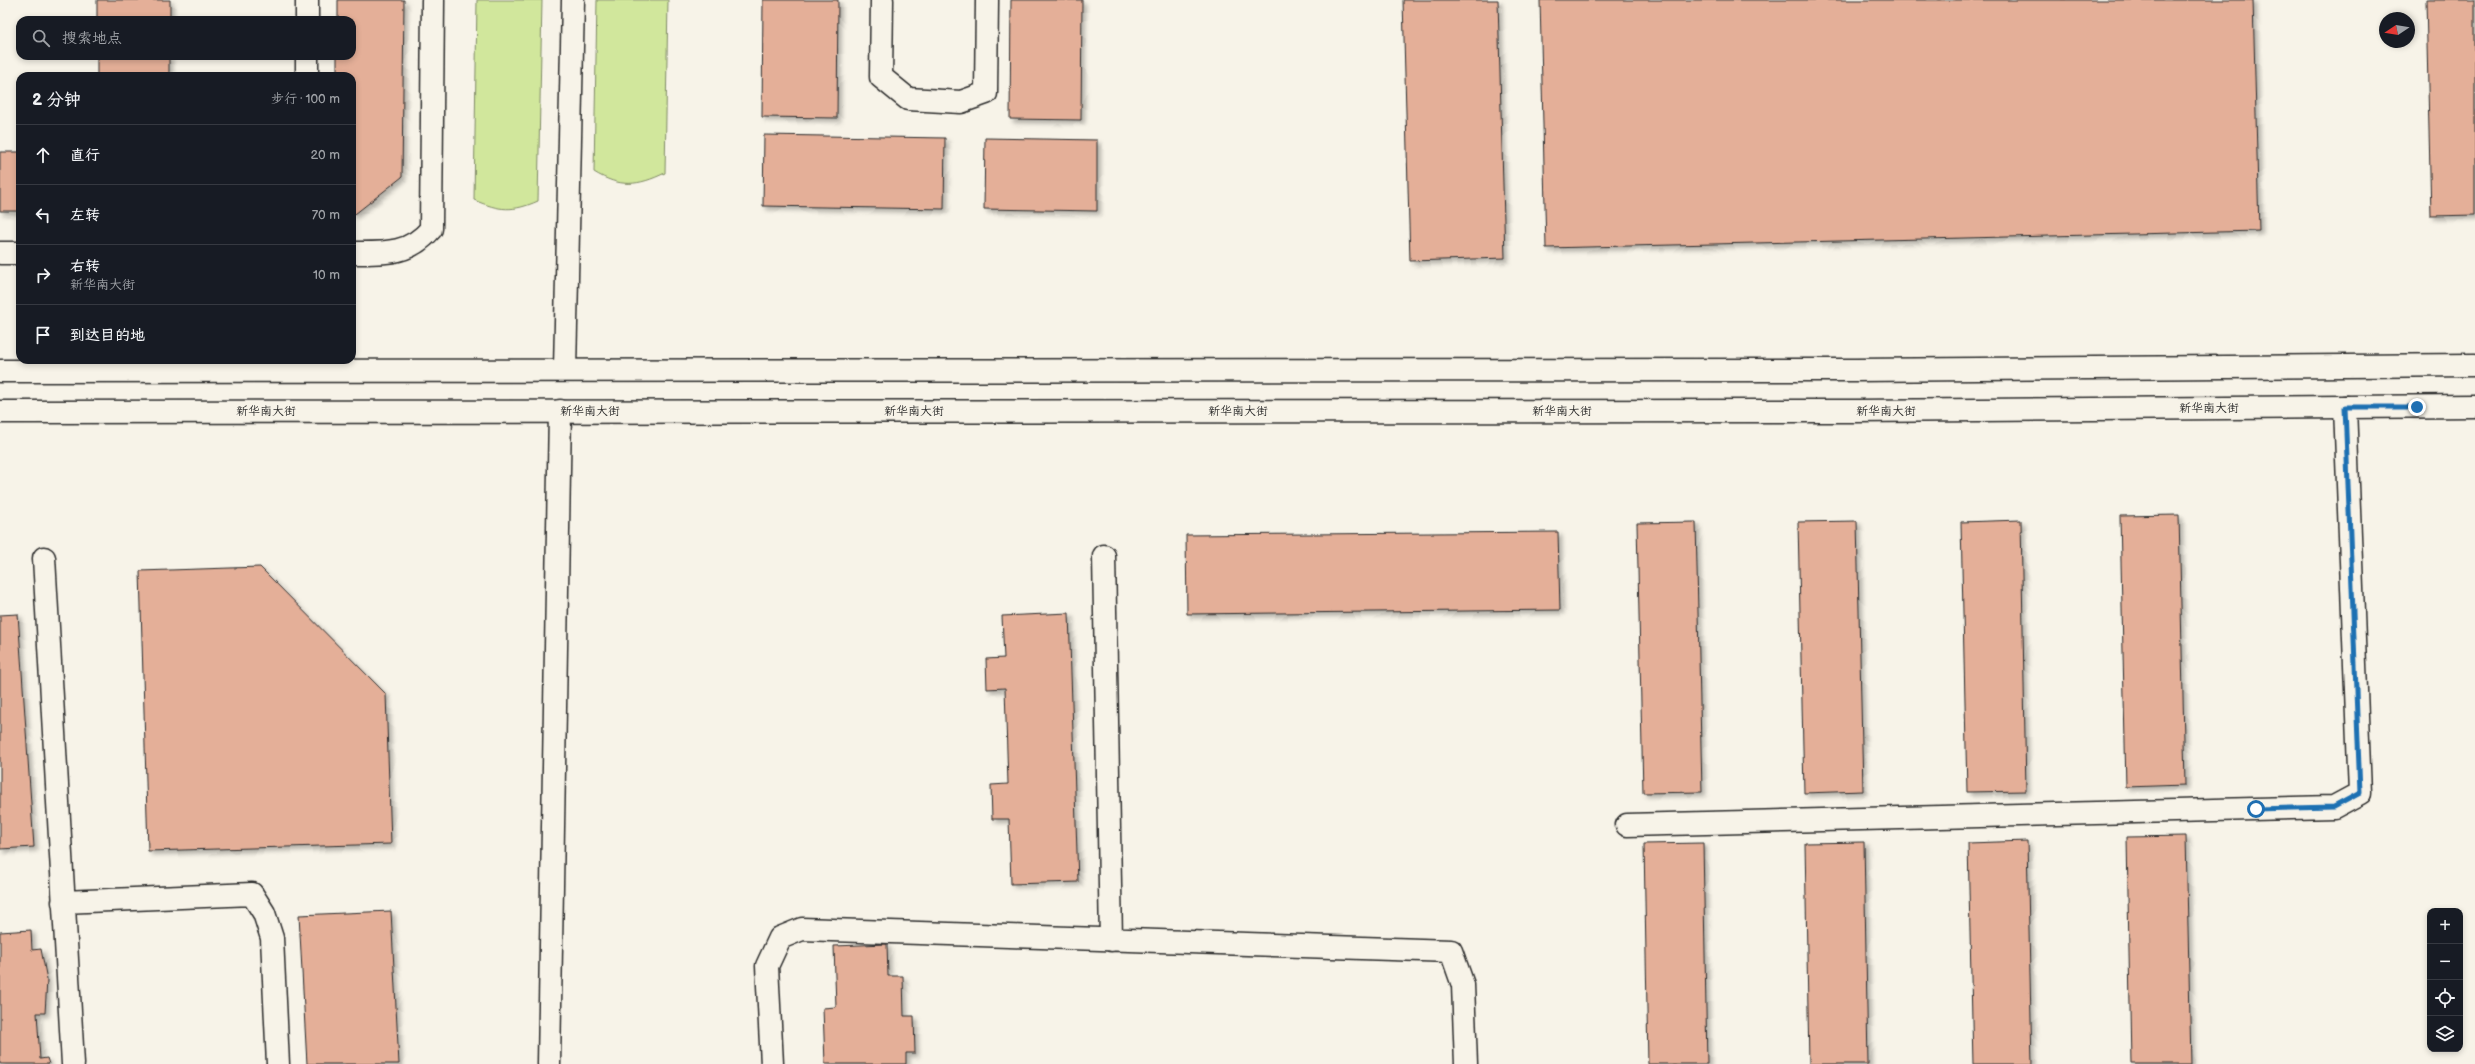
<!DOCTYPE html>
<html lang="zh">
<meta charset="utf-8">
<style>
body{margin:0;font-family:"Balsamiq Sans","LXGW WenKai TC",sans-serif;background:#242831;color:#f1f3f6}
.controls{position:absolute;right:12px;bottom:12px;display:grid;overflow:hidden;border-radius:8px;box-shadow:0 2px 6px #0003}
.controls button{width:36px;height:36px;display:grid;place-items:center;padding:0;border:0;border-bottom:1px solid #363941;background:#171b24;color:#f1f3f6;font:20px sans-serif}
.compass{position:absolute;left:2379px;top:12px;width:36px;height:36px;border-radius:50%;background:#171b24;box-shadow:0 2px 6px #0003;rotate:258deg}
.stop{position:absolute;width:12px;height:12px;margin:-9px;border:3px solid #1f6fb2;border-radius:50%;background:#fff}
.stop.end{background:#1f6fb2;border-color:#fff;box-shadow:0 1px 4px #0008}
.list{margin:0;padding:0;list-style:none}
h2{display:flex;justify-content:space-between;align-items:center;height:52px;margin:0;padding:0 16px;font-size:17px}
h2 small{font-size:13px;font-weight:400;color:#9ea1a6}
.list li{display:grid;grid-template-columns:26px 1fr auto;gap:12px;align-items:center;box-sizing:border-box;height:60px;padding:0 16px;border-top:1px solid #363941}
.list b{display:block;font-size:15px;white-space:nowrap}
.list p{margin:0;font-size:13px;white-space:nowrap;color:#9ea1a6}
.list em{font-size:13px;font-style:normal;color:#9ea1a6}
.icon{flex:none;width:22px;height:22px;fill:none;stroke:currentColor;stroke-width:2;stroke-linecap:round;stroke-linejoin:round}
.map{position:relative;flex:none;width:2475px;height:1064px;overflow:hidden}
.search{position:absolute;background:#171b24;box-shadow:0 2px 6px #0003;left:16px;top:16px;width:340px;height:44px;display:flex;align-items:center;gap:10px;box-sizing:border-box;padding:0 14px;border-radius:12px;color:#9ea1a6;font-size:15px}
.panel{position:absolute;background:#171b24;box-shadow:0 2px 6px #0003;left:16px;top:72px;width:340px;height:292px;border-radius:12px}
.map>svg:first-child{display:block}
</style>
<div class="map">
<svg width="2475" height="1064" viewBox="0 0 2475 1064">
<defs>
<filter id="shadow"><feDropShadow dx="3.5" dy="3.5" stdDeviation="2" flood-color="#0004"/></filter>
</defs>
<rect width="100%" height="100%" fill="#f7f3e8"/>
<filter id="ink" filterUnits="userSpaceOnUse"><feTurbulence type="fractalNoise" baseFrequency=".025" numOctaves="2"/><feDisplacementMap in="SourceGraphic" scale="8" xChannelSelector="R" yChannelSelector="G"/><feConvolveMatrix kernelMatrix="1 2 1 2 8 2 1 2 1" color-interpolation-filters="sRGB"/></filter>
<g filter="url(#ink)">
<path fill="#d1e79c" stroke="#7e8964" d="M477,0H542L538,201C513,212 500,211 474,200Z
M597,0H668L665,173C638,186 620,188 594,172Z"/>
<path fill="#e4af98" stroke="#2b2b2b" filter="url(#shadow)" d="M97,0H170V20H97Z
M338,0H404L402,177L355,214H352V76H337V56H352V20H338Z
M763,0H838L837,118L762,117Z
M1011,0H1082L1081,120L1010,119Z
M1403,0H1498L1505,258L1410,261Z
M1540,0H2253L2259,231L1546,248Z
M2426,0H2475V215L2431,216Z
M97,56H169V76H97Z
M764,135L945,138L944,209L763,206Z
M985,138L1097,140V211L984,209Z
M0,152H20V211H0Z
M2179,515L2185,785L2126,787L2120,516Z
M2021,520L2026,791L1967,792L1961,522Z
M1857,521L1863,791L1804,793L1798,522Z
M1696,522L1702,792L1643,793L1637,523Z
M1558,532L1560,610L1187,614L1186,535Z
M260,567L386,694L391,844L148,851L140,571Z
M1069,613L1078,882L1011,884L1009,819H992L991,785L1008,784L1005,688L987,689L986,659L1004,658L1002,616Z
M18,614L34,847L0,849V615Z
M2186,836L2191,1064H2131L2127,837Z
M2027,841L2032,1064H1973L1968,843Z
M1864,842L1868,1064H1809L1805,843Z
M1703,843L1707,1064H1648L1644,844Z
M391,911L399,1064H307L299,915Z
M31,930L32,950L41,949L47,980L45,1013H37L40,1059L47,1058L49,1064H0V932Z
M887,944L888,976H903L904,1016H914L915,1053H906V1064H825L823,1008L836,1007L834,946Z"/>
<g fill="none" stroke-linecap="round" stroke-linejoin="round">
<g stroke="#2b2b2b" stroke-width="25">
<path id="minor" d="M882,0L881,77L908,99L961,102L986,93L987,0
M307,20V0
M307,76V56
M0,253H20
M352,253C384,253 409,255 431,229L433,0
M565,370L573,0
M1104,556L1111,940
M44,558L73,1064
M1627,825L2334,807L2360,793L2345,407
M63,902L252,894L264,913L272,938L278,1064
M549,1064L560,411
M772,1064L767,966L780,938L802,929L1451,951L1463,985L1466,1064"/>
</g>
<g stroke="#2b2b2b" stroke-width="25">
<path id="major" d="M0,371L1855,370L2475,365
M0,412L1856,411L2475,406"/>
</g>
<use href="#minor" stroke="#f7f3e8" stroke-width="22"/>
<use href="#major" stroke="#f7f3e8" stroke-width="22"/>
</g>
</g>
<g fill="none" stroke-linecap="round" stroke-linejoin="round" filter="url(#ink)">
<path stroke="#1f6fb2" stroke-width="5" d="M2256,809L2334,807L2360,793L2345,407H2417"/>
</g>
<g text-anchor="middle" stroke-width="3.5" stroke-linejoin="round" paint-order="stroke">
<g font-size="12" fill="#2b2b2b" stroke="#f7f3e8">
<text x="2209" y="412">新华南大街</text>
<text x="266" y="415">新华南大街</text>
<text x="590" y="415">新华南大街</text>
<text x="914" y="415">新华南大街</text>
<text x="1238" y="415">新华南大街</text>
<text x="1562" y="415">新华南大街</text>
<text x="1886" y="415">新华南大街</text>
</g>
</g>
</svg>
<div class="controls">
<button>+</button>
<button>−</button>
<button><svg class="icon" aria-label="locate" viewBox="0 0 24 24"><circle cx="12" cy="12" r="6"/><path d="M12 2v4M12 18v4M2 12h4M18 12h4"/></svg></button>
<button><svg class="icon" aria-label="layers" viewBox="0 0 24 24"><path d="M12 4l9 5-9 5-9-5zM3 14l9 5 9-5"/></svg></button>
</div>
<svg class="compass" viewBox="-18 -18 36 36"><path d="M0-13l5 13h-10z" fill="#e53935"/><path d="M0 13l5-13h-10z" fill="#9ea1a6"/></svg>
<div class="stop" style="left:2256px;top:809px"></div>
<div class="stop end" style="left:2417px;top:407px"></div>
<div class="search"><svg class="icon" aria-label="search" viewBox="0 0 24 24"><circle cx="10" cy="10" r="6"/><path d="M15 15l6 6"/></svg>搜索地点</div>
<section class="panel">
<h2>2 分钟<small>步行 · 100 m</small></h2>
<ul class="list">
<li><svg class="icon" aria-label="ahead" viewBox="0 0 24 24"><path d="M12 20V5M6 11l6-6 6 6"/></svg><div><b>直行</b></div><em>20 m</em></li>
<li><svg class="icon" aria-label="left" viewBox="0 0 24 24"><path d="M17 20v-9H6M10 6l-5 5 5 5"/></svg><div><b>左转</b></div><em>70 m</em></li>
<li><svg class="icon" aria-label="right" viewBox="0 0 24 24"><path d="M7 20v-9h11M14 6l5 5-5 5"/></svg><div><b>右转</b><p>新华南大街</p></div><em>10 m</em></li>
<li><svg class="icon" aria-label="arrive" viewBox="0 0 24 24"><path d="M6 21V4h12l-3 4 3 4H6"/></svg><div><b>到达目的地</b></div></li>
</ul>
</section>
</div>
